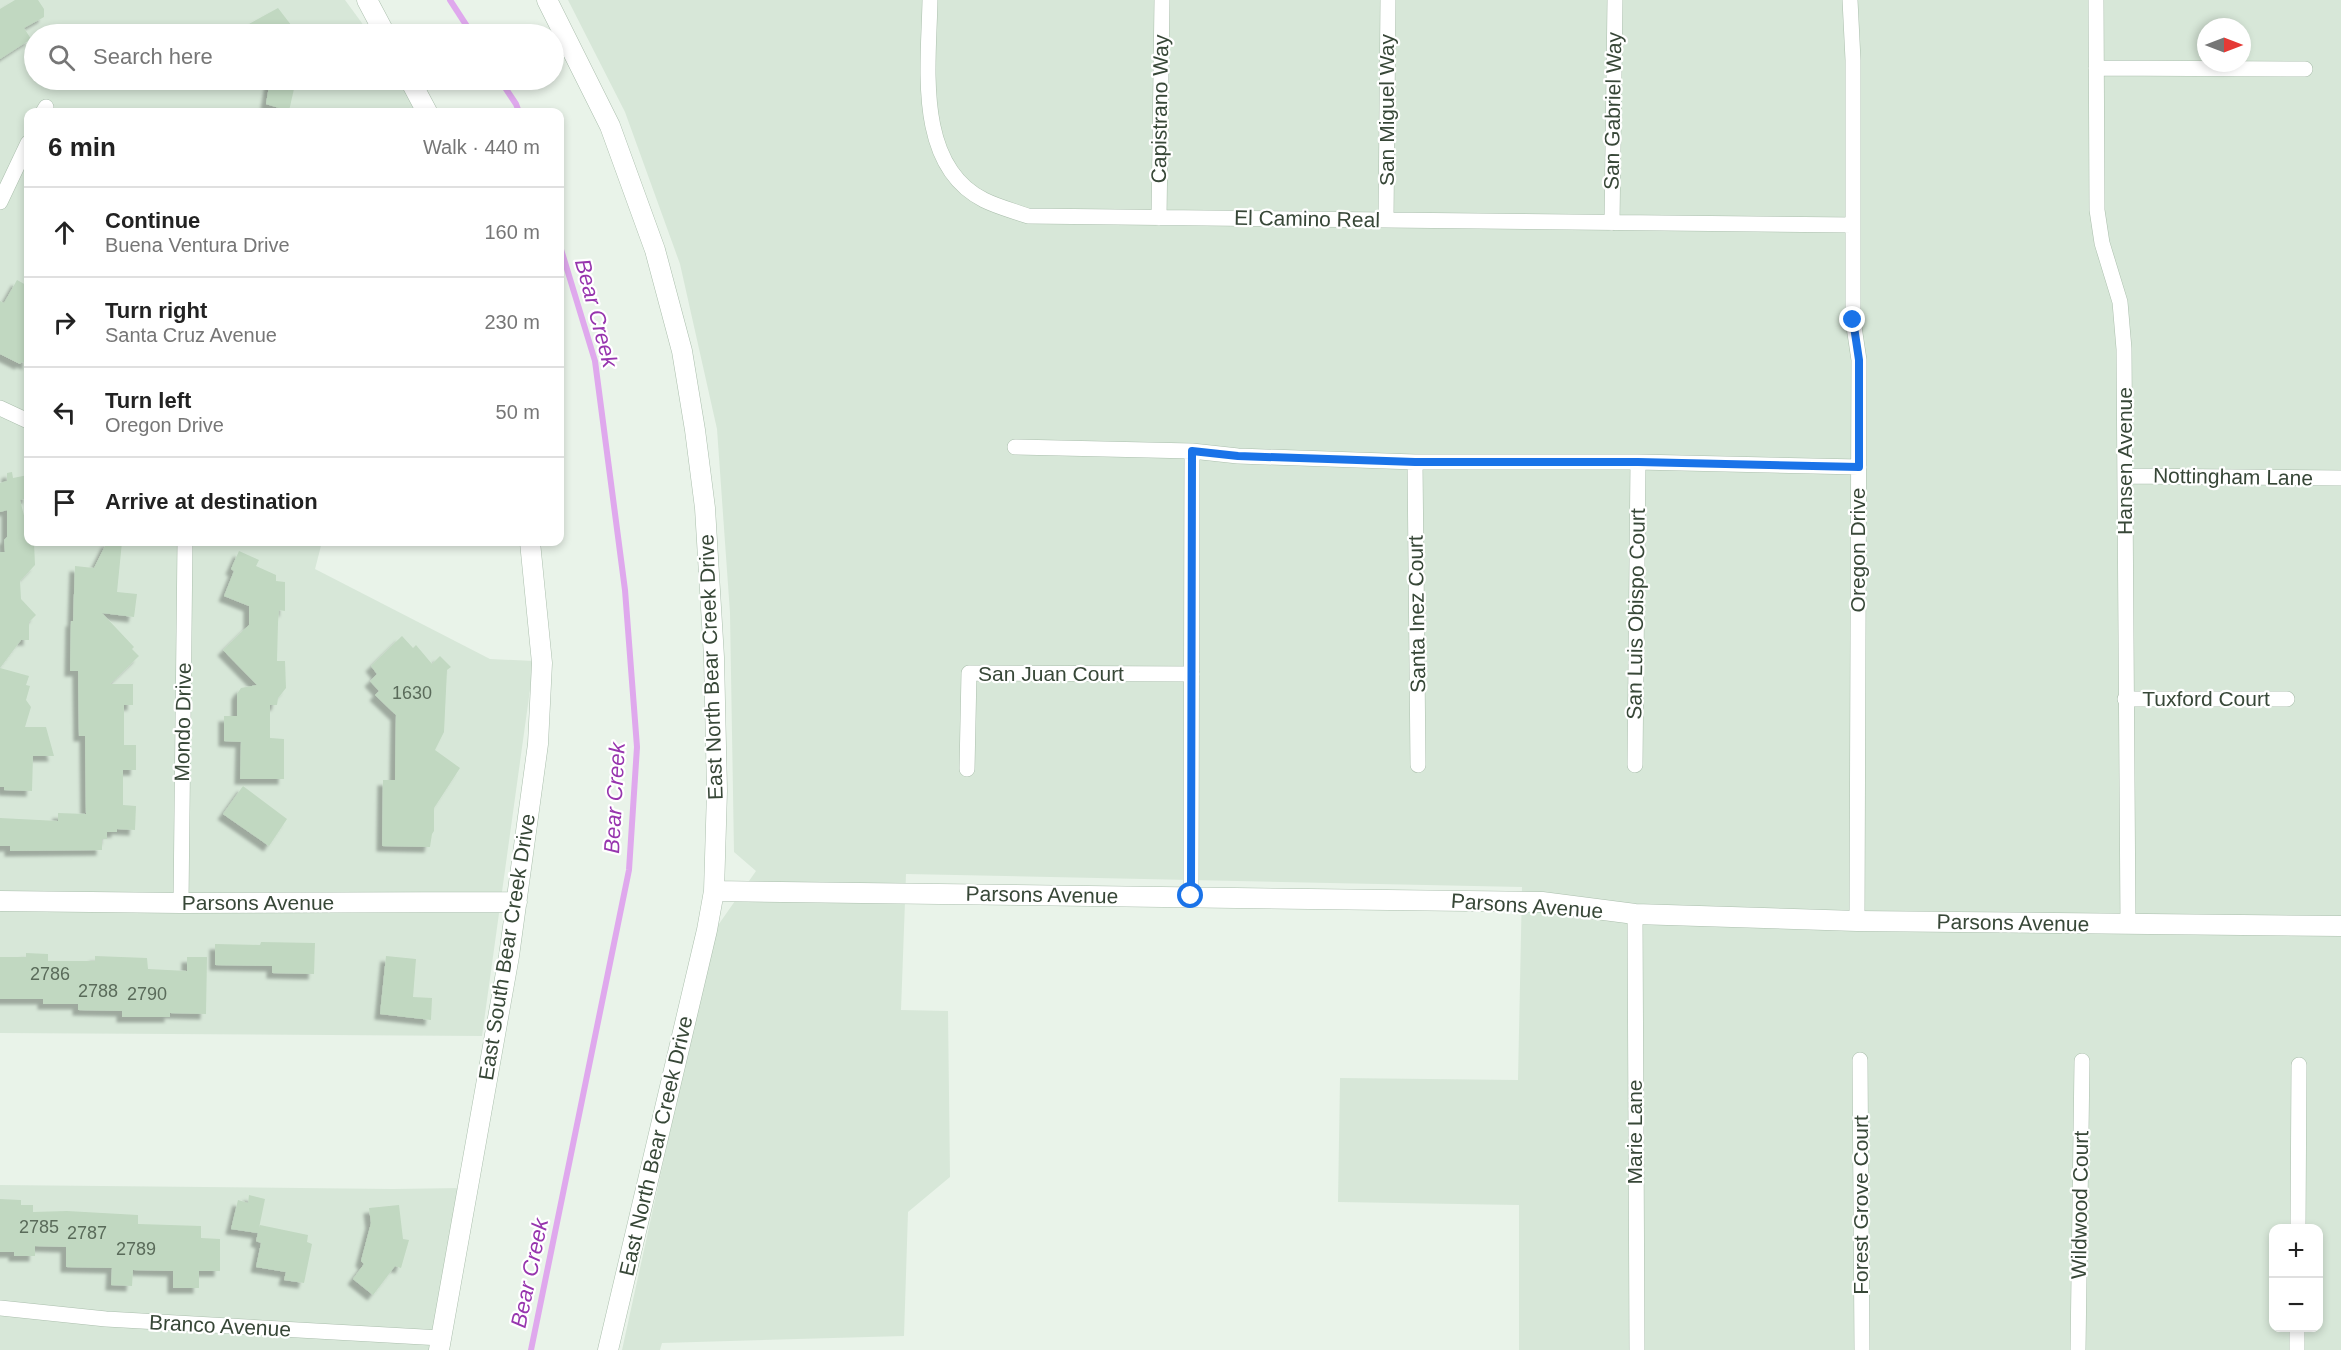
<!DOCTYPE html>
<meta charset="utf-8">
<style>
body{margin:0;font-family:Helvetica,sans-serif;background:#f2f2f2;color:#222}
.controls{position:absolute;right:18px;bottom:18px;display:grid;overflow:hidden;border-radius:12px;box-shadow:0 3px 9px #0003}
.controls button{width:54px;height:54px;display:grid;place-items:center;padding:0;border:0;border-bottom:2px solid #e0e0e0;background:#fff;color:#222;font:30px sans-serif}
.compass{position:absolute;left:2197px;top:18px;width:54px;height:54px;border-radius:50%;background:#fff;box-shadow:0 3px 9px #0003;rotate:90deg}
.stop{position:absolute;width:18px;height:18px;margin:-14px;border:4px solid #1a73e8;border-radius:50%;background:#fff}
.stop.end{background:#1a73e8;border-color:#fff;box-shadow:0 2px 6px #0008}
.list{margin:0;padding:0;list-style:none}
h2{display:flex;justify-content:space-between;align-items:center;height:78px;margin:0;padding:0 24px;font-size:26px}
h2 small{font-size:20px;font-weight:400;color:#767676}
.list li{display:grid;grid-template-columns:39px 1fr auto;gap:18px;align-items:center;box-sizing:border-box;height:90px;padding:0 24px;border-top:2px solid #e0e0e0}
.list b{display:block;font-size:22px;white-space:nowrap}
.list p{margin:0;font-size:20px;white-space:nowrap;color:#767676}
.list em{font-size:20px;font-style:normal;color:#767676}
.icon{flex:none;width:33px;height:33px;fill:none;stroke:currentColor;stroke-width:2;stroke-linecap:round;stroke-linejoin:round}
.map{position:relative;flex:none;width:2341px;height:1350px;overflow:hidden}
.search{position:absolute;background:#fff;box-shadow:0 3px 9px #0003;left:24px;top:24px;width:540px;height:66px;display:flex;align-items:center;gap:15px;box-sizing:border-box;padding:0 21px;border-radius:33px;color:#767676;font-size:22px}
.panel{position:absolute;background:#fff;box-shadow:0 3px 9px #0003;left:24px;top:108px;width:540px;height:438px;border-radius:12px}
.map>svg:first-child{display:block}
</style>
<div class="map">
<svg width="2341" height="1350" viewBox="0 0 2341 1350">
<defs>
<filter id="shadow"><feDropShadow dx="-5.5" dy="5.5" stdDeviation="1.5" flood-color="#0004"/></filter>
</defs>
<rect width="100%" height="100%" fill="#e9f3e9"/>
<path fill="#d7e7d8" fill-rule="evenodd" d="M0,0H345L370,34H34V80H401L420,112H28V542H322L315,569L490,659L534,661L482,1036L0,1033Z
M568,0H2341V1350H1519V1205L1338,1202L1340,1078L1518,1080L1522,887L906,874L901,1010L948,1011L950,1177L908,1212L904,1336L662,1343L660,1350H622L714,931L756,871L734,852L730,613L717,429L680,264L625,112ZM2206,27H2242V63H2206ZM2274,1228H2318V1328H2274Z
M0,1185L393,1189L461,1188L430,1350H0Z"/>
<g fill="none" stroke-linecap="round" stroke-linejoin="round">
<path stroke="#dfa8ed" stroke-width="6" d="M450,0L472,34
M500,80L516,104L519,112
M531,1350L629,870L637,747L625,590L595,361L560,246"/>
</g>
<path fill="#c1d8c1" filter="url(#shadow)" d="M15,0H38L44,9V17L24,28L31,39L0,59V9Z
M278,8L298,34H231Z
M270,80H296L289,111L266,104Z
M17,280L28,286V305L24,317L28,320V364L22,362L20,364L0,354V301L4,303Z
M12,472L13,478L28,475V498L20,500L28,531V542H34L35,565L20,581L21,599L36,615L29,622V640H21L0,668L29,676L26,685L30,686L26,700L31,707L25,727H46L54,756H33L32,791L4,790V787H0V552H5L4,540L7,537V510L0,512V483L7,481V473Z
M107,542H122L117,592L137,594L134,617L102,613L134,647L132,649L139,656L110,684H133V705H124V745H136V770H123V805L136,806L135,830L117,829V832H107V839H102V850L10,851V846H0V818L58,821V813L86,814L85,736H79L78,671H70L71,621H73L75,566L94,568Z
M239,551L259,560L256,566L276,575V581L285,582V611L279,610L278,623L277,661H285L286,688L278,698L277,705H270V738L284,739V779H240L241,742L224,741V716H237V694L241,688L257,685L223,650L249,625V606L224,596L234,571L231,569Z
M402,636L413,648L416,645L432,664L440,656L451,667L447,670L444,732L435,750L460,768L434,808V831L432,834L430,847L382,846L383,780H395L396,715L375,695L379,691L370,681L377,674L371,666Z
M243,786L287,819L269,846L223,814Z
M261,942L315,943L314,974L272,973V966L215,965V944L260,945Z
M26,953L48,954V961H95V956L147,958L148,969L187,971V957H207L206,1014L170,1013V1017H122V1011L78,1010V1004H43V999H0V957H26Z
M386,956L416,959L413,997L432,998L431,1020L380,1014Z
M249,1195L265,1199L259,1228L260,1225L308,1235L307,1242L312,1244L304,1283L284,1280L286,1272L256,1267L261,1243L256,1241L258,1233L231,1229L238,1200L248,1203Z
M0,1199L21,1200V1205H33V1212L67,1211L138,1215V1224L201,1226V1238L220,1239V1271H199V1288H173V1271L133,1270L132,1286L111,1285L112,1268L66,1267V1247L35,1246V1256H14V1252H0Z
M399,1205L403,1239L409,1240L401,1268L395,1266L373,1295L353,1279L364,1264L361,1261L371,1223L369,1208Z"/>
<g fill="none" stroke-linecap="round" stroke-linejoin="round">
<g stroke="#abbfad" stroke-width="16">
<path id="minor" d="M930,0C929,64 914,165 984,200C998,207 1014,211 1028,216L1853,225
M1850,0L1853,60V320L1859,360L1857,921
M2096,0L2097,210L2102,243L2120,302L2124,349L2128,924
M2096,68L2305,69
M43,112L46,107
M0,202L28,143
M1159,218L1162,0
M1386,220L1388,0
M1612,223L1615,0
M0,408L28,421
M1015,447L1192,451L1238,456L1415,462H1638L1859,467
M1415,462L1418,765
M2125,476L2341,478
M2125,699H2287
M1635,765L1638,462
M967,769L969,673L1192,674
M1191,896L1192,451
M181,903L185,542
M1635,914L1637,1350
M1860,1060L1862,1350
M2298,1228L2299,1065
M0,1308L106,1319L441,1338
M2078,1350L2082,1061
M2297,1350V1328"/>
</g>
<g stroke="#abbfad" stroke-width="21">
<path id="tertiary" d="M367,0L385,34
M547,0L610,126L655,250L682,351L695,430L705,508L714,657L717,791L714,891L707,930L608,1350
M410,80L427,112
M714,891L1542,902L1635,914L1857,921L2341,926
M0,901L181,903L517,902
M439,1350L509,956L538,744L542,663L530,542"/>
</g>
<use href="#minor" stroke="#fff" stroke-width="15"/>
<use href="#tertiary" stroke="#fff" stroke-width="20"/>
</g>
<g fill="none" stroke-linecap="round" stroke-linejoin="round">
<path stroke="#1a73e8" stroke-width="8" d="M1191,896L1192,451L1238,456L1415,462H1638L1859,467V360L1853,320"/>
</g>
<g text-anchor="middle" stroke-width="4.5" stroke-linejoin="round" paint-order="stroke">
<g font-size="18" fill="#5a6b5a">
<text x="412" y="699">1630</text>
<text x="50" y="980">2786</text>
<text x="98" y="997">2788</text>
<text x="147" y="1000">2790</text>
<text x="39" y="1233">2785</text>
<text x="87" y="1239">2787</text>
<text x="136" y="1255">2789</text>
</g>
<g font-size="21" fill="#374737" stroke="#fff">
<text transform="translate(1160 109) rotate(-89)" y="7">Capistrano Way</text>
<text transform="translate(1387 110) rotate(-90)" y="7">San Miguel Way</text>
<text transform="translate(1613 111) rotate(-89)" y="7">San Gabriel Way</text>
<text transform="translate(1307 219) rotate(1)" y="7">El Camino Real</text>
<text transform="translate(2125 461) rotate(-90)" y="7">Hansen Avenue</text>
<text transform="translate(2233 477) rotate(1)" y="7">Nottingham Lane</text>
<text transform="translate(1858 550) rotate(-90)" y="7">Oregon Drive</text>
<text transform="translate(1417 614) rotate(-91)" y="7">Santa Inez Court</text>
<text transform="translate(1636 614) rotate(-89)" y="7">San Luis Obispo Court</text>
<text transform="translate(711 667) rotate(-92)" y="7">East North Bear Creek Drive</text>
<text x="1051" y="681">San Juan Court</text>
<text x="2206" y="706">Tuxford Court</text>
<text transform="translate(183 722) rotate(-89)" y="7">Mondo Drive</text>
<text transform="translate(1042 895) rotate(1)" y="7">Parsons Avenue</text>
<text x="258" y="910">Parsons Avenue</text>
<text transform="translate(1527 906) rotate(4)" y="7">Parsons Avenue</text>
<text transform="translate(2013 923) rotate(1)" y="7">Parsons Avenue</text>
<text transform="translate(507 947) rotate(-81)" y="7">East South Bear Creek Drive</text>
<text transform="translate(1635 1132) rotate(-90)" y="7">Marie Lane</text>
<text transform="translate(656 1146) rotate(-77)" y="7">East North Bear Creek Drive</text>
<text transform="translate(1861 1205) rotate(-90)" y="7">Forest Grove Court</text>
<text transform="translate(2080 1205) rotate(-89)" y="7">Wildwood Court</text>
<text transform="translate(220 1326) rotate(3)" y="7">Branco Avenue</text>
</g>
<g font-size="22" font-style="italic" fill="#9735ae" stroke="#fff">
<text transform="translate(597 313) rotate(75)" y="8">Bear Creek</text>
<text transform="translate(614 798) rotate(-87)" y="8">Bear Creek</text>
<text transform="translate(529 1273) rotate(-78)" y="8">Bear Creek</text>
</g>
</g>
</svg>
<div class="controls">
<button>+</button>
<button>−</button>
</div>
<svg class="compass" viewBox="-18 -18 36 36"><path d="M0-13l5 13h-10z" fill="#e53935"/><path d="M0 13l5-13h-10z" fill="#767676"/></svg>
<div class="stop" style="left:1191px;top:896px"></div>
<div class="stop end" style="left:1853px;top:320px"></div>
<div class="search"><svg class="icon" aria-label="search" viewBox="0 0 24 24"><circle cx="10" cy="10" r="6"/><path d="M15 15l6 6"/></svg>Search here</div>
<section class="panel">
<h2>6 min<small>Walk · 440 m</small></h2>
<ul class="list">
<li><svg class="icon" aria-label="ahead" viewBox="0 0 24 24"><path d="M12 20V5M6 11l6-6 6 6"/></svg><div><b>Continue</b><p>Buena Ventura Drive</p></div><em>160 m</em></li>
<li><svg class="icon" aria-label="right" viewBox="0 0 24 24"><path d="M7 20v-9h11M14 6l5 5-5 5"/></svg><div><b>Turn right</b><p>Santa Cruz Avenue</p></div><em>230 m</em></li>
<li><svg class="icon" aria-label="left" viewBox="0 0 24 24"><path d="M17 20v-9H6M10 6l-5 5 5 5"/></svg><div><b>Turn left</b><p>Oregon Drive</p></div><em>50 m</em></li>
<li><svg class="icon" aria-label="arrive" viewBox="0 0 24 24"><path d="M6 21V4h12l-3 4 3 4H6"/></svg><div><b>Arrive at destination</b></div></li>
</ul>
</section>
</div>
